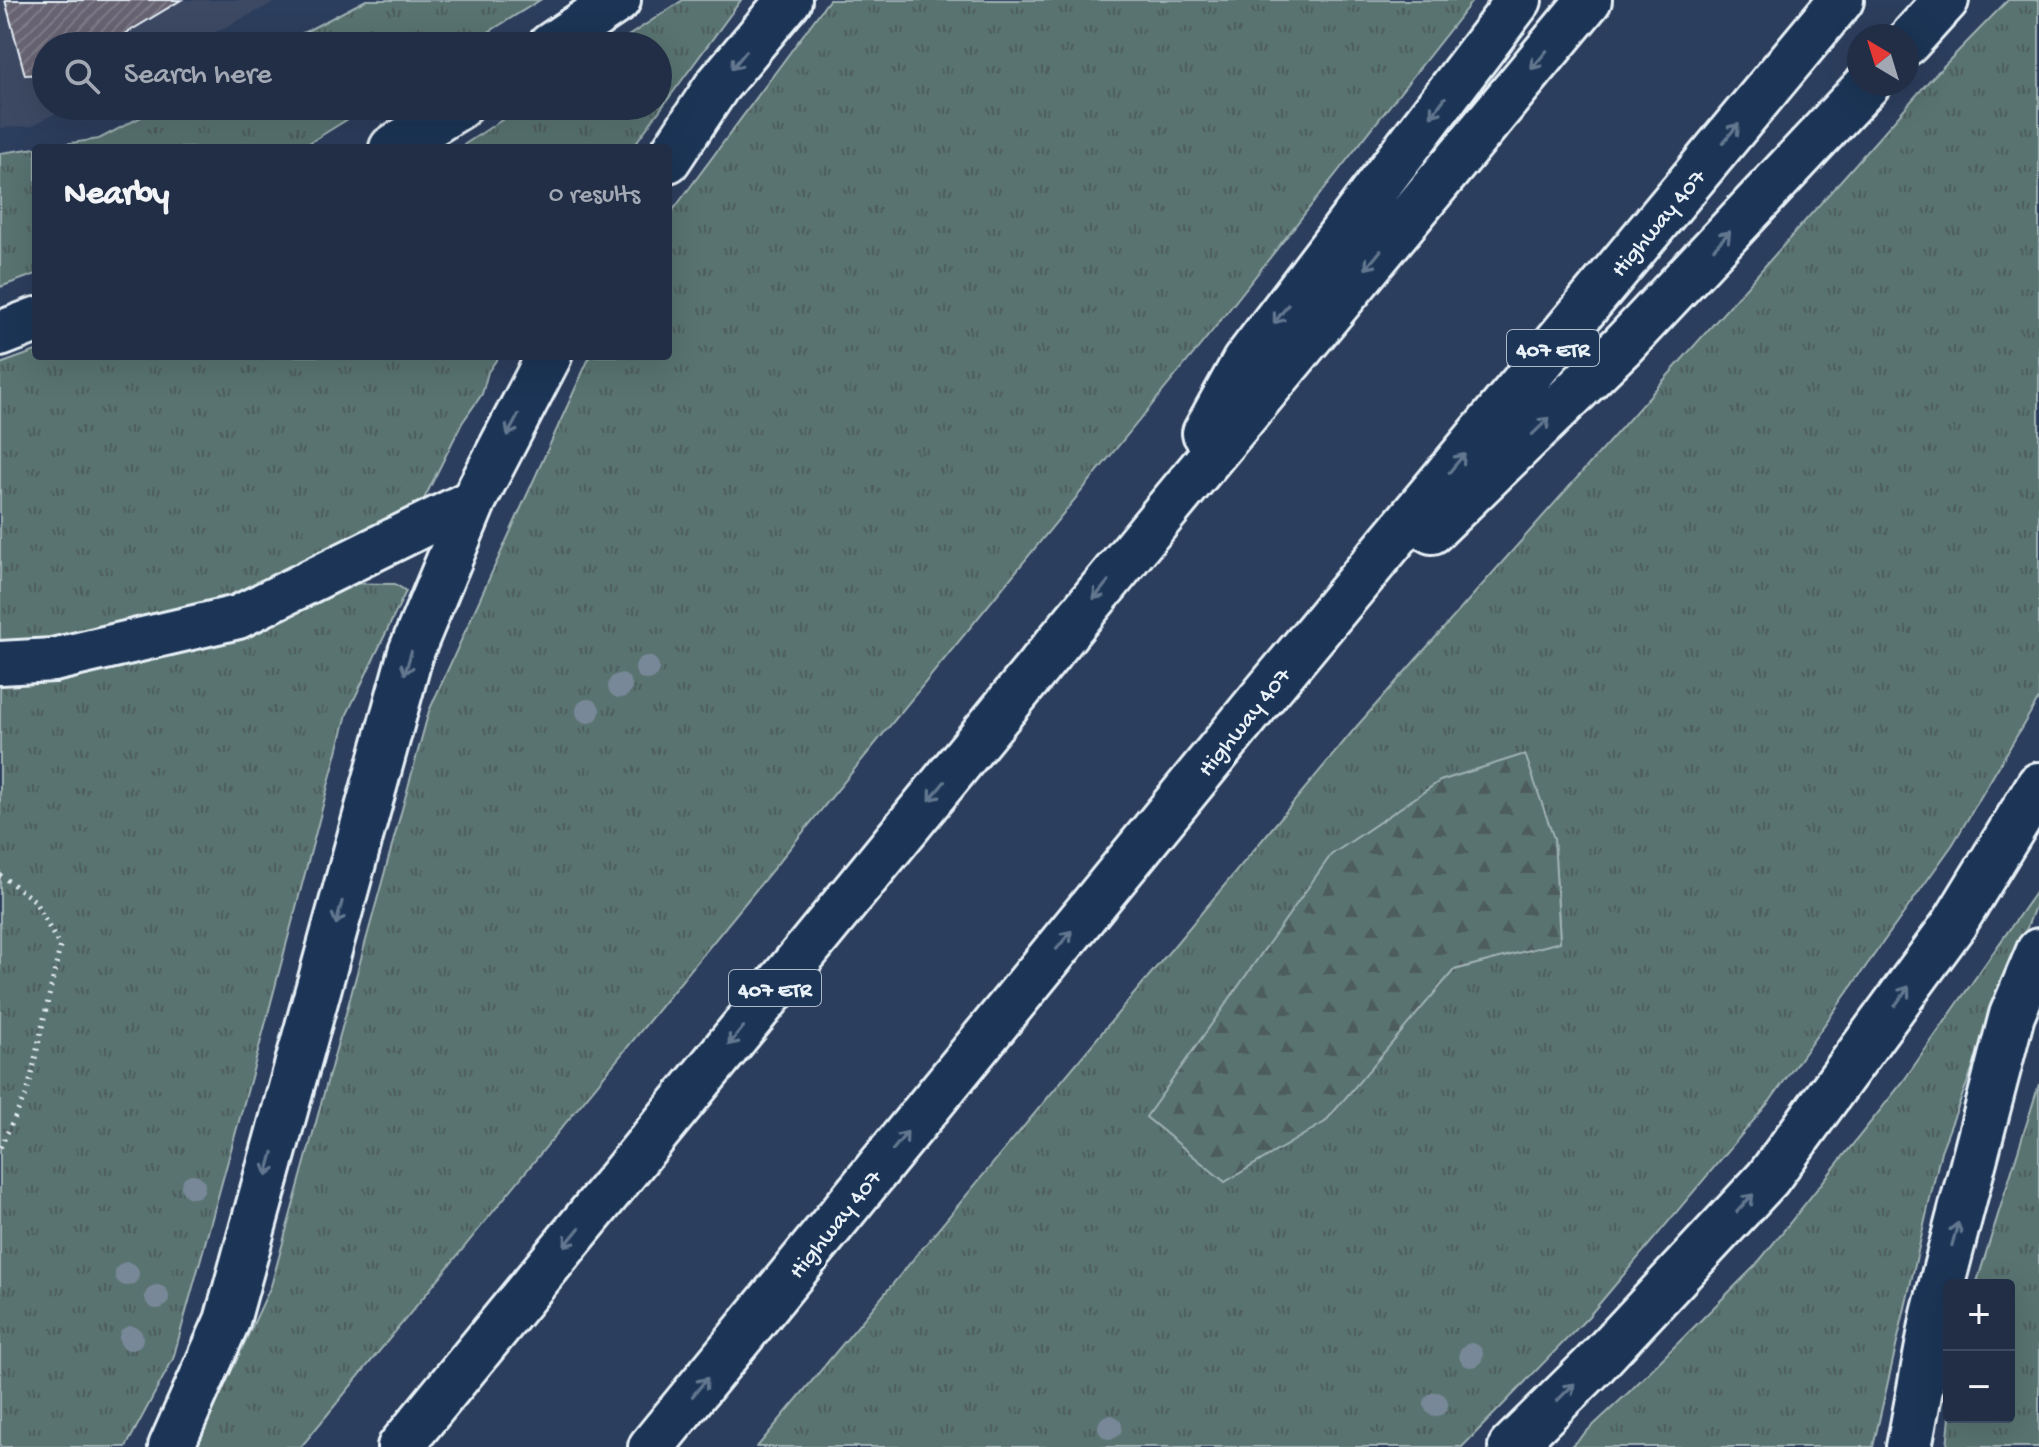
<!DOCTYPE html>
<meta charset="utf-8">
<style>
body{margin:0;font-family:"Gochi Hand",sans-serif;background:#2d3a51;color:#f1f3f6}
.controls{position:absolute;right:24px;bottom:24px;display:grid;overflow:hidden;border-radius:8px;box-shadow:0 8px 32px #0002}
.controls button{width:72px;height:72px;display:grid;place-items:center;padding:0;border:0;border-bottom:2px solid #3e4a5f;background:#212e46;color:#f1f3f6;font:40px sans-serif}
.compass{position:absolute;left:1847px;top:24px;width:72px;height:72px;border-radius:50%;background:#212e46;box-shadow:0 8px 32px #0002;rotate:322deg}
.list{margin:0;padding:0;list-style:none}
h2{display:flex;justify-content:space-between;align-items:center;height:104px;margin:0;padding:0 32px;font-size:34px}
h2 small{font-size:26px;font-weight:400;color:#a2a8b3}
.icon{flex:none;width:44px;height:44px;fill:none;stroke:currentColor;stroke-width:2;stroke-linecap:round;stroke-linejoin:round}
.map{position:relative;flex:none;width:2039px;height:1447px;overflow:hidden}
.search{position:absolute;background:#212e46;box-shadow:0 8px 32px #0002;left:32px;top:32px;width:640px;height:88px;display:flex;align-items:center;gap:20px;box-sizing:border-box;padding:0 28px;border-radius:44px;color:#a2a8b3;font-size:30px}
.panel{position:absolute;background:#212e46;box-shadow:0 8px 32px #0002;left:32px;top:144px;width:640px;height:216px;border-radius:8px}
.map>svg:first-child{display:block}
</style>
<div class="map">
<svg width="2039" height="1447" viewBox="0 0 2039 1447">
<defs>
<pattern id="grass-tufts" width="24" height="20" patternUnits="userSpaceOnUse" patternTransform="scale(2)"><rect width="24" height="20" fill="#587370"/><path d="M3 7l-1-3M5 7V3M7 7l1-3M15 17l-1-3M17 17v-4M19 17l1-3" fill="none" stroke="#4e5b5b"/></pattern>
<pattern id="forest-firs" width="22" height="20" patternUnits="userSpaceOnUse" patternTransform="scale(2)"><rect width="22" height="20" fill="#587370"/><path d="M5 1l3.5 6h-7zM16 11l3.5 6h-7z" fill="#4e5b5b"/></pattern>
<pattern id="building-hatch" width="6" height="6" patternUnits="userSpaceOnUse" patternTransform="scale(2)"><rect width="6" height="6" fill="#686473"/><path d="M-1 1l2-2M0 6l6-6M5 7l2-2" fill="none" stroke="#7e7b88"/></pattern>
</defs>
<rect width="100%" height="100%" fill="#2c3e5d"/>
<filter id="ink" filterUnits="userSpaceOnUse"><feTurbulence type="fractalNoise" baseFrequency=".0125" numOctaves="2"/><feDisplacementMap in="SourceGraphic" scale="16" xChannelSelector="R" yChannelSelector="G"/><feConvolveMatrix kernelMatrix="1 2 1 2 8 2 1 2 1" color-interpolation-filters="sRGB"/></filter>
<g filter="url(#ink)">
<path fill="#3e4964" d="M0,0H279L188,46H46V106H70L31,126L0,128Z"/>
<path fill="url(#grass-tufts)" stroke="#a0b2b4" stroke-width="2" fill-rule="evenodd" d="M366,0H540L466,46H278Z
M683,0H741L632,148H459L523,106H658V46H613Z
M829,0H1473L1213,330L301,1447H196L271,1286L429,711L590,356H668V217Z
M2008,0H2039V698L1953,844L1770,1101L1589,1316L1462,1447H757L1357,726L1929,81ZM1554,839L1560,941L1454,970Z
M162,106H369L301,148H36V274L0,287V153L99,139Z
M36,351V356H499L488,372L482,394L462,423L419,509L257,596L0,654V364Z
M329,583L395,584L406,591L347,714L255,1063L173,1359L126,1447H0V671Z
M2039,887V896L1941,1151L1873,1447H1570L1628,1393L1756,1265L1902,1083Z
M2039,1084V1447H1947L1950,1417H2009V1285H1976Z"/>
<path fill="url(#forest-firs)" stroke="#a0b2b4" stroke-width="2" d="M1525,754L1554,839L1560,942L1454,970L1325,1122L1225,1182L1146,1117L1331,855L1440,781Z"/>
<path fill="url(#building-hatch)" stroke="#e8f1f8" stroke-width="2" d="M5,0H181L105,46H46V74L25,75Z"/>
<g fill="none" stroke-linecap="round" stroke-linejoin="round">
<g stroke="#e8f1f8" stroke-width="48">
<path id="minor" d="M0,663L53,660L238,617L474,500"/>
</g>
<g stroke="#e8f1f8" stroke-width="50">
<path id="highway" d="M1907,43L1946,0
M550,46L618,0
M392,148L460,106
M668,160L717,86L789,0
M0,334L36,320
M1205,433L1245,361L1519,0
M1432,531L1622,346L1868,84
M171,1447L227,1321L411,652L474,500L549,356
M400,1447L1151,529L1589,0
M651,1447L1264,695L1841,0
M1511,1447L1594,1365L1768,1178L1954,924L2039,785
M1909,1447L1934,1314L2012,1015L2039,951"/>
</g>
<path stroke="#e8f1f8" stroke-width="5" stroke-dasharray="2 6" stroke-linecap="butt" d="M0,875L34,900L60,947L28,1090L0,1148"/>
<use href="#minor" stroke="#1d3557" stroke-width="42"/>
<use href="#highway" stroke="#1d3557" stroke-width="44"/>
</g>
<g fill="#788898">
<circle cx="647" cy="668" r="12"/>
<circle cx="620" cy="686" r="12"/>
<circle cx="588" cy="711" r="12"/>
<circle cx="193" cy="1186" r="12"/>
<circle cx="127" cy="1274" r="12"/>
<circle cx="157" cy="1297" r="12"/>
<circle cx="131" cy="1338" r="12"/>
<circle cx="1471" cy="1355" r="12"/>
<circle cx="1436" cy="1404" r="12"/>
<circle cx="1110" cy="1427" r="12"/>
</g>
<defs><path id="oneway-shaft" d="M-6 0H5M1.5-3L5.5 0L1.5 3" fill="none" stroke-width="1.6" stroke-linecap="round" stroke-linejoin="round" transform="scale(2)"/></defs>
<g stroke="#64778f">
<use href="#oneway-shaft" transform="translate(739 60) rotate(129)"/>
<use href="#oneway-shaft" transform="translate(1539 60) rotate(130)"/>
<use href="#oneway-shaft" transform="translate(1438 107) rotate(127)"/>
<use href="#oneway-shaft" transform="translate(1731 133) rotate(-50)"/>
<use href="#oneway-shaft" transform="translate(1722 240) rotate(-47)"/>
<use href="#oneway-shaft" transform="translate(1373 260) rotate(130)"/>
<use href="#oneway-shaft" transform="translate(1281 314) rotate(127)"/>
<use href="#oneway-shaft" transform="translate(513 425) rotate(118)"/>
<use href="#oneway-shaft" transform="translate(1541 426) rotate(-44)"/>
<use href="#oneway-shaft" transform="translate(1457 463) rotate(-50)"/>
<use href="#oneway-shaft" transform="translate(1101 590) rotate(129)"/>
<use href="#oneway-shaft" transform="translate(408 663) rotate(106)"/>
<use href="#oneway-shaft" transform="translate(937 791) rotate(129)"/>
<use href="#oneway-shaft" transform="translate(339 913) rotate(105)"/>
<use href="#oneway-shaft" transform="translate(1064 940) rotate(-51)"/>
<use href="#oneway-shaft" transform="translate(1902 996) rotate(-54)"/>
<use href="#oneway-shaft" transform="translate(736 1036) rotate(129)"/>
<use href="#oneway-shaft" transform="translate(900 1141) rotate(-51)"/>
<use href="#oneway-shaft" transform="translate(270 1164) rotate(105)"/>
<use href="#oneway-shaft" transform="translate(1745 1203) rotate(-47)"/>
<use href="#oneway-shaft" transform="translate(1955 1234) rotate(-75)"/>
<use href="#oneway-shaft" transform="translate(572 1237) rotate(129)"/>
<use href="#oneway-shaft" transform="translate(700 1387) rotate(-51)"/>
<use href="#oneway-shaft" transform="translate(1566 1392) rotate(-45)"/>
</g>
</g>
<g text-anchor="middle" stroke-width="8" stroke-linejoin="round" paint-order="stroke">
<g fill="#1d3557" stroke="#abb9c8" stroke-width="2">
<rect x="1507" y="330" width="92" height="36" rx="6"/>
<rect x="729" y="970" width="92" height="36" rx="6"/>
</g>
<g font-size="22" font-weight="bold" fill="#e8f1f8">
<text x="1553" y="356">407 ETR</text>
<text x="775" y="996">407 ETR</text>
</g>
<g font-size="24" fill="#e8f1f8" stroke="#1d3557">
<text transform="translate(1657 222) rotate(-50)" y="8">Highway 407</text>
<text transform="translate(1243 721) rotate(-51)" y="8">Highway 407</text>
<text transform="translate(834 1223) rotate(-51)" y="8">Highway 407</text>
</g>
</g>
</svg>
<div class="controls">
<button>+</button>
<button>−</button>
</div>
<svg class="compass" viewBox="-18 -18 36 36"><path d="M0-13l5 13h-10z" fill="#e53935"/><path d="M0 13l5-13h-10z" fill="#a2a8b3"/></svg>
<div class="search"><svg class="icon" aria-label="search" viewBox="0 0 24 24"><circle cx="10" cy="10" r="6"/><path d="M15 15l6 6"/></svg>Search here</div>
<section class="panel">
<h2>Nearby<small>0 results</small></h2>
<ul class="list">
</ul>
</section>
</div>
